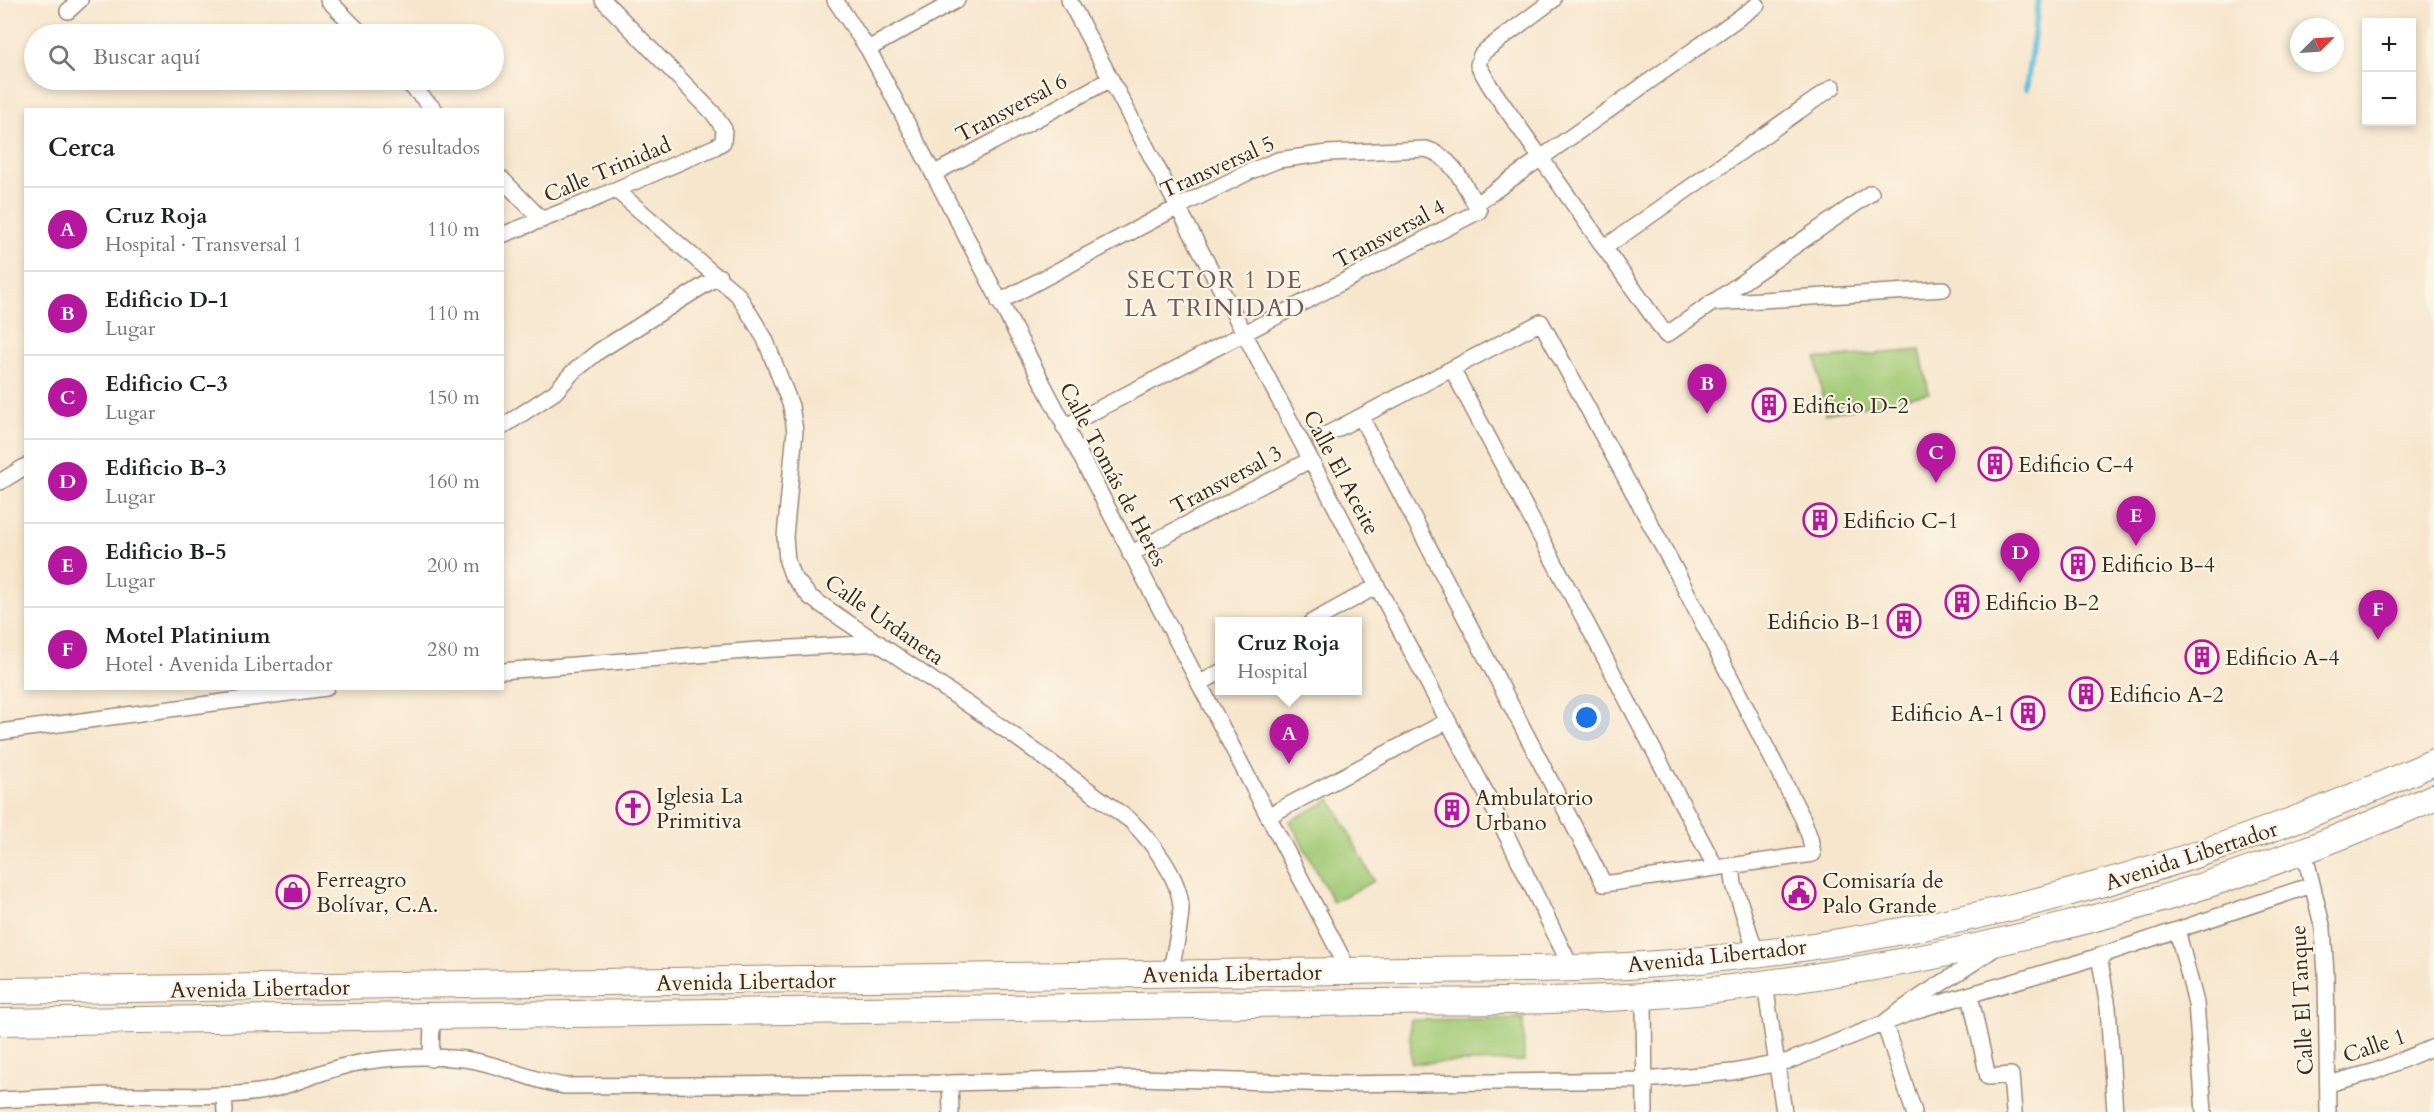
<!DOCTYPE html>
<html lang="es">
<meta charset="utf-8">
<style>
body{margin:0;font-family:Cardo,serif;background:#f2f2f2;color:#202124}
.controls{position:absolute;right:18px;top:18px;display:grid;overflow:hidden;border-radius:0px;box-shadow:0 3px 9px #0003}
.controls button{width:54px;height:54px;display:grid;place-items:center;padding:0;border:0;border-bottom:2px solid #e0e0e0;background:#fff;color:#202124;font:30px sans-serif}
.compass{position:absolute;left:2290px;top:18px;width:54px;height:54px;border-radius:50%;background:#fff;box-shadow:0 3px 9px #0003;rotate:66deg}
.you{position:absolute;left:1587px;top:718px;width:21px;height:21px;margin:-15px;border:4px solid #fff;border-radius:50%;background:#1a73e8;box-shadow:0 0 0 9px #1a73e833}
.badge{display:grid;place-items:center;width:39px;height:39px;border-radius:50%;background:#b5179e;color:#fff;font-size:20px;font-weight:700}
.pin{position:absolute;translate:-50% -50px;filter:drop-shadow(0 2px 3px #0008)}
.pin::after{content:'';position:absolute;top:32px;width:21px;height:18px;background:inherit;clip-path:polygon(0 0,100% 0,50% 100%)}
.popup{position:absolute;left:1215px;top:617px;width:147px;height:78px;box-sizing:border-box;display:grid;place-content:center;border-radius:0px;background:#fff;filter:drop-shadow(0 2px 4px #0005);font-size:20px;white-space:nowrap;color:#757577}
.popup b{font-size:22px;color:#202124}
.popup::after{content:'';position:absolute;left:50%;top:100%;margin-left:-12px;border:12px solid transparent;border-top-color:#fff}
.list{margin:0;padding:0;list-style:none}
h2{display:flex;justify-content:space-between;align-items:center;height:78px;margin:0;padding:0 24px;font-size:26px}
h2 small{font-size:20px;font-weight:400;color:#757577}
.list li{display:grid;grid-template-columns:39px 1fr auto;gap:18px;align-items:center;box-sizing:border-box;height:84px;padding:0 24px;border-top:2px solid #e0e0e0}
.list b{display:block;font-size:22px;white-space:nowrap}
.list p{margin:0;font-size:20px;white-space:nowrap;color:#757577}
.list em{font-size:20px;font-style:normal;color:#757577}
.icon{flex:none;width:33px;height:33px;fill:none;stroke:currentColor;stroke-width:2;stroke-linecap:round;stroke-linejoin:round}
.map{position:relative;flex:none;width:2434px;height:1112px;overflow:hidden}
.search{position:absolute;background:#fff;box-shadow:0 3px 9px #0003;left:24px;top:24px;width:480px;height:66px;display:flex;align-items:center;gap:15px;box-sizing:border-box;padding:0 21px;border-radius:33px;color:#757577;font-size:22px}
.panel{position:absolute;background:#fff;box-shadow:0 3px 9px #0003;left:24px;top:108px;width:480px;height:582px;border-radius:0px}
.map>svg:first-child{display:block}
</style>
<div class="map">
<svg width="2434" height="1112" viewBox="0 0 2434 1112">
<rect width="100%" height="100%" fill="#fcf5e5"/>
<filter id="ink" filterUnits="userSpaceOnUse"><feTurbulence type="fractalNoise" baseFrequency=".0167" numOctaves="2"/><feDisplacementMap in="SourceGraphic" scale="12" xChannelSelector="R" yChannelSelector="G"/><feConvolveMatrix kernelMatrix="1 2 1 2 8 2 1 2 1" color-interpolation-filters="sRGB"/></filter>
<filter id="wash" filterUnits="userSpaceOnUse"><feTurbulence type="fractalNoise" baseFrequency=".008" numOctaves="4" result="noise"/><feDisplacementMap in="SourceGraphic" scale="24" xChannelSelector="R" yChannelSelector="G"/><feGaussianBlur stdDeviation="1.35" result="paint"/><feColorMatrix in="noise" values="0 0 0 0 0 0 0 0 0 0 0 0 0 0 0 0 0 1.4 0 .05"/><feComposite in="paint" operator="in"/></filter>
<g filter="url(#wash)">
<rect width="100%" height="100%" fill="#f7e6ce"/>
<path fill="#a1ca76" stroke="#6e7a4a" stroke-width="1.5" d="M1920,350L1929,393L1825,414L1816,359Z
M1331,799L1374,881L1333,902L1290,821Z
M1523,1018L1524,1061L1411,1063L1410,1020Z"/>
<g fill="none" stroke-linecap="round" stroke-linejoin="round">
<path stroke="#60bdde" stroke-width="6" d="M2026,89L2039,0"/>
</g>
</g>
<g filter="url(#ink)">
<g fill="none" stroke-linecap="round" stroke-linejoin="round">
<g stroke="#998876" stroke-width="18">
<path id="street" d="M328,0L362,34
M835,0L868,49L884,79L1349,971
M1069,0L1488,797L1571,967
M1553,0L1486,50L1481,55L1478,65L1490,86L1666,335L1871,193
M68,11L80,0
M868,49L957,0
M405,80L435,110
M933,174L1111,79
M502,179L542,220
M616,190L738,295L765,339L791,406L795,431L785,537L787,561L792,575L810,597L1013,735L1131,821C1152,842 1181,879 1181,909C1180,931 1174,953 1170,974
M1476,204L1757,5
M502,235L585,203L715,147L723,142L724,129L713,113L603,0
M1604,248L1833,87
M999,302L1178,207L1251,171L1278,160L1328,153L1426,149C1453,156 1466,188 1479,211L1064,427
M1711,303L1943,289
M1452,369L1716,868
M502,427L555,392L572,373L599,351L719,276
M1320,438C1393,399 1467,361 1541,322L1677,573L1803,819L1810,838L1813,854L1604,884L1361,417
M0,482L26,466
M1130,554L1310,460
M1312,622L1377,586
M502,671L757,650L879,643
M1199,684L1220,672
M0,732L326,688
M1268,816L1448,721
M2304,851L2323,929L2326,974L2328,1112
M1732,866L1734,884L1756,953
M2177,930L2196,1003L2204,1112
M2099,956L2108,1007L2115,1112
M1765,984L1784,1112
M1970,995L1988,1077L2011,1075L2014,1112
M1644,996L1645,1112
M431,1059L432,1017
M950,1083L951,1112
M2328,1084L2373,1072L2434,1047
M224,1095L225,1112
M0,1100C41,1098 82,1095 123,1095C168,1095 214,1098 259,1092C286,1088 311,1075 337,1068C374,1057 425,1055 464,1059C499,1063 530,1081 565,1086L950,1083L1138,1078L1336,1084L1644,1080L1733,1072L1789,1061L1920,1009L2078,963L2312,885
M1914,1112L1884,1023C1919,995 1959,974 1995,948"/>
</g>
<g stroke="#998876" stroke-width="28">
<path id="primary" d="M0,991C359,987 718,983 1077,975C1189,973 1300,971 1411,970C1498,969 1585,970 1671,963C1935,940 2193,871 2434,762
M0,1022C359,1018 718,1014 1077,1007C1176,1005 1275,1003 1374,1002C1473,1001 1572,1002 1671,994C1720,991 1769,983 1818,976C2031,944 2238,885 2434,797"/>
</g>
<use href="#street" stroke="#fff" stroke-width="15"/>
<use href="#primary" stroke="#fff" stroke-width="26"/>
</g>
</g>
<defs>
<g id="building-ring" transform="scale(1.725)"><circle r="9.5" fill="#fcf5e5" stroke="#b5179e" stroke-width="1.5"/><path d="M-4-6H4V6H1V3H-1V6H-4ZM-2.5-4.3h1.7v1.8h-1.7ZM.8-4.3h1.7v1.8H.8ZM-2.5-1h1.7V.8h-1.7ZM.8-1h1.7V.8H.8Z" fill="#b5179e"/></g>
<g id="church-ring" transform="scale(1.725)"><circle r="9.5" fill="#fcf5e5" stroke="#b5179e" stroke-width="1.5"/><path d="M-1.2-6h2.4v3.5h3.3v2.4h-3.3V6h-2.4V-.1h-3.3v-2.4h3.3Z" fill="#b5179e"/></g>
<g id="shop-ring" transform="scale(1.725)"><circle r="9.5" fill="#fcf5e5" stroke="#b5179e" stroke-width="1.5"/><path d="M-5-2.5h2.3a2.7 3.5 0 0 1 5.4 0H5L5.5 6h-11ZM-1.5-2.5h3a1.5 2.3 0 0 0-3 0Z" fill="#b5179e"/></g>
<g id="civic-ring" transform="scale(1.725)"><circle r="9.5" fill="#fcf5e5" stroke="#b5179e" stroke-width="1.5"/><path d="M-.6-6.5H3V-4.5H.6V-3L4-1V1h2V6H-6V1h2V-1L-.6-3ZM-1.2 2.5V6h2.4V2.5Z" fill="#b5179e"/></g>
</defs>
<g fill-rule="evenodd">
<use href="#building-ring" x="1769" y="405"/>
<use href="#building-ring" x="1995" y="464"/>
<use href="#building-ring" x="1820" y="520"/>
<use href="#building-ring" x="2078" y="564"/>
<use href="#building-ring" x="1962" y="602"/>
<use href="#building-ring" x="1904" y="621"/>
<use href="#building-ring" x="2202" y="657"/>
<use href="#building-ring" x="2086" y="694"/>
<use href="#building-ring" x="2028" y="713"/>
<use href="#church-ring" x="633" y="808"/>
<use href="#building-ring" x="1452" y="810"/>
<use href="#shop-ring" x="293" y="892"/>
<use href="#civic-ring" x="1799" y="893"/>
</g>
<g text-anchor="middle" stroke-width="4.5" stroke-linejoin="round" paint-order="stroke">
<g font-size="22" fill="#3b2a1e" stroke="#fcf5e5">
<text transform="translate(1011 107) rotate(-28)" y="8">Transversal 6</text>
<text transform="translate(1217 166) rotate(-24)" y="8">Transversal 5</text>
<text transform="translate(607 169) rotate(-23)" y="8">Calle Trinidad</text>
<text transform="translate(1389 233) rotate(-28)" y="8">Transversal 4</text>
<text transform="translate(1342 472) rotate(62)" y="8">Calle El Aceite</text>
<text transform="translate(1114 474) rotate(62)" y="8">Calle Tomás de Heres</text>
<text transform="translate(1226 479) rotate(-28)" y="8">Transversal 3</text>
<text transform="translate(885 619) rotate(35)" y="8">Calle Urdaneta</text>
<text transform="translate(2191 855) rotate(-18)" y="8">Avenida Libertador</text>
<text transform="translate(1717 955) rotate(-6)" y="8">Avenida Libertador</text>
<text transform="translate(1232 973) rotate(-1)" y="8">Avenida Libertador</text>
<text transform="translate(746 981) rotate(-1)" y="8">Avenida Libertador</text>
<text transform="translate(260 988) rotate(-1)" y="8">Avenida Libertador</text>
<text transform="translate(2301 1000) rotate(-93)" y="8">Calle El Tanque</text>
<text transform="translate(2374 1045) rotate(-19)" y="8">Calle 1</text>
</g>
<g font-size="22" fill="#3b2a1e" stroke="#fcf5e5" text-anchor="start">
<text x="1792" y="413">Edificio D-2</text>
<text x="2018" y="472">Edificio C-4</text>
<text x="1843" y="528">Edificio C-1</text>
<text x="2101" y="572">Edificio B-4</text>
<text x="1985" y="610">Edificio B-2</text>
<text x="1881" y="629" text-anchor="end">Edificio B-1</text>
<text x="2225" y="665">Edificio A-4</text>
<text x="2109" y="702">Edificio A-2</text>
<text x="2005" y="721" text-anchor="end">Edificio A-1</text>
<text x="656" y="803">Iglesia La<tspan x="656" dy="25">Primitiva</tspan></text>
<text x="1475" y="805">Ambulatorio<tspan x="1475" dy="25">Urbano</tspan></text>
<text x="316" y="887">Ferreagro<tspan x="316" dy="25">Bolívar, C.A.</tspan></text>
<text x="1822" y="888">Comisaría de<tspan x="1822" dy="25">Palo Grande</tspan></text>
</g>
<g font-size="24" letter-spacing="1.5" fill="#6d585d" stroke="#fcf5e5">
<text x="1215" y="288">SECTOR 1 DE<tspan x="1215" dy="28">LA TRINIDAD</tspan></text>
</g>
</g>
</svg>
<div class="controls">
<button>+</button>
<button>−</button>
</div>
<svg class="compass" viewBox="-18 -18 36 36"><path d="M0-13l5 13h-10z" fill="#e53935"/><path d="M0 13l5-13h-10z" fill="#757577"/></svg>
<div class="you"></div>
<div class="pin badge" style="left:1289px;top:764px">A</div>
<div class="popup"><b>Cruz Roja</b>Hospital</div>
<div class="pin badge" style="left:1707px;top:414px">B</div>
<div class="pin badge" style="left:1936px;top:483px">C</div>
<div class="pin badge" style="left:2020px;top:583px">D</div>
<div class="pin badge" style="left:2136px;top:546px">E</div>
<div class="pin badge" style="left:2378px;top:640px">F</div>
<div class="search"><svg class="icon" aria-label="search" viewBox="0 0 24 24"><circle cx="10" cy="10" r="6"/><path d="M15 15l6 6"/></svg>Buscar aquí</div>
<section class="panel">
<h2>Cerca<small>6 resultados</small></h2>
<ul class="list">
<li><span class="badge">A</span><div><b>Cruz Roja</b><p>Hospital · Transversal 1</p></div><em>110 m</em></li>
<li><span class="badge">B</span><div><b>Edificio D-1</b><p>Lugar</p></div><em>110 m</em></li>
<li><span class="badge">C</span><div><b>Edificio C-3</b><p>Lugar</p></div><em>150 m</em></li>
<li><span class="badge">D</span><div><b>Edificio B-3</b><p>Lugar</p></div><em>160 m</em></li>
<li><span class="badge">E</span><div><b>Edificio B-5</b><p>Lugar</p></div><em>200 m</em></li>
<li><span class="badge">F</span><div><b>Motel Platinium</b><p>Hotel · Avenida Libertador</p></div><em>280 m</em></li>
</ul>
</section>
</div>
